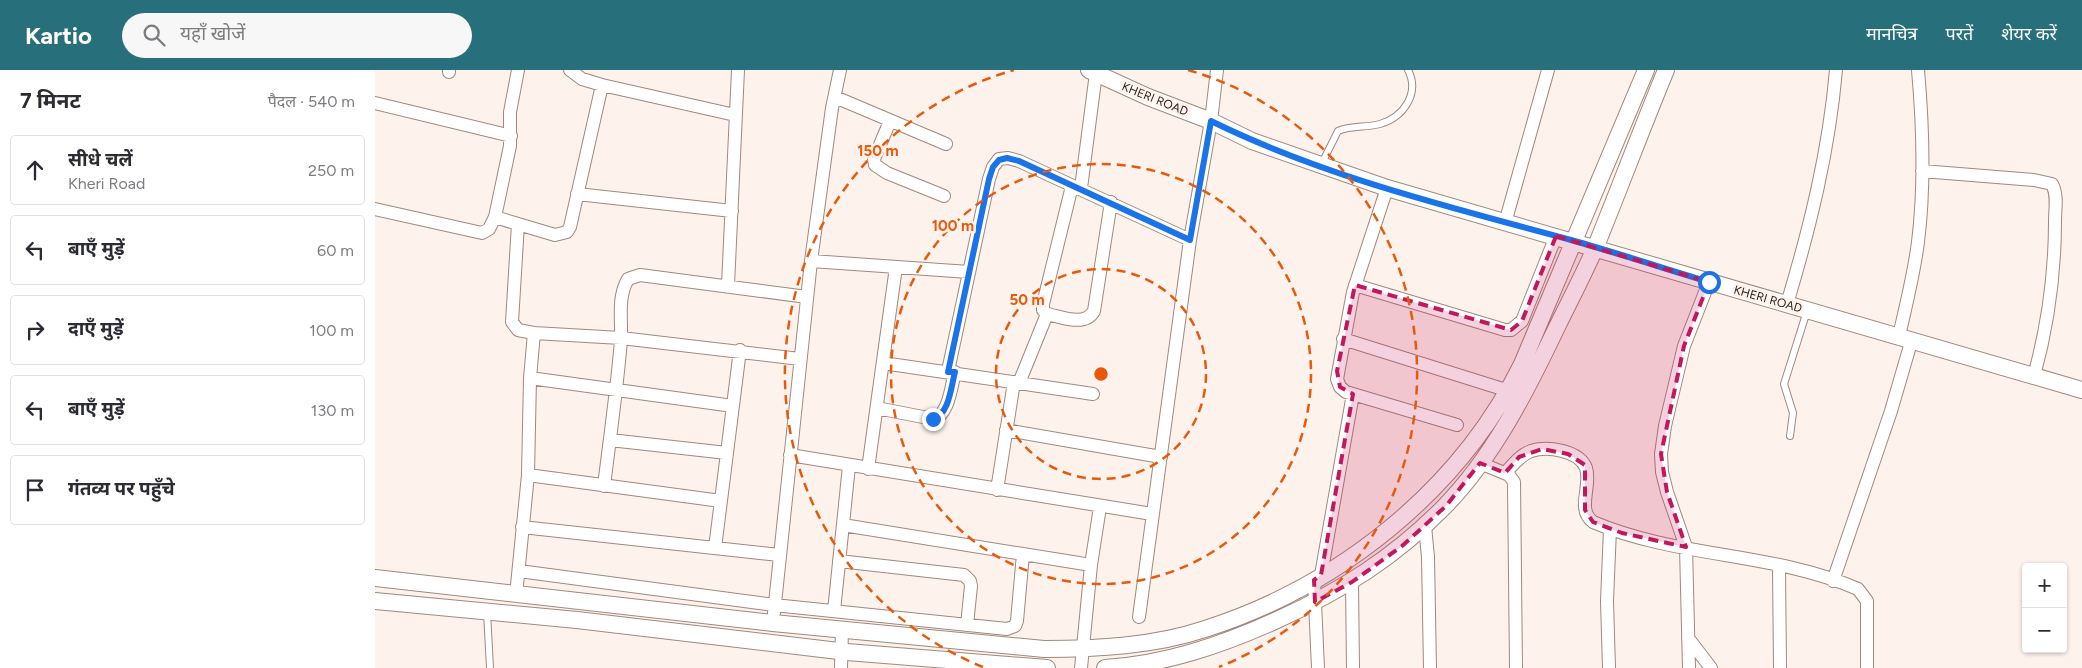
<!DOCTYPE html>
<html lang="hi">
<meta charset="utf-8">
<style>
body{margin:0;font-family:Figtree,"Noto Sans Devanagari",sans-serif;background:#f7f7f7;color:#2b2b33}
.controls{position:absolute;right:15px;bottom:15px;display:grid;overflow:hidden;border-radius:5px;box-shadow:0 1px 4px #0004}
.controls button{width:45px;height:45px;display:grid;place-items:center;padding:0;border:0;border-bottom:1px solid #e1e1e2;background:#fff;color:#2b2b33;font:25px sans-serif}
.stop{position:absolute;width:15px;height:15px;margin:-11px;border:4px solid #1a73e8;border-radius:50%;background:#fff}
.stop.end{background:#1a73e8;border-color:#fff;box-shadow:0 1px 5px #0008}
.list{margin:0;padding:0;list-style:none}
h2{display:flex;justify-content:space-between;align-items:center;height:65px;margin:0;padding:0 20px;font-size:21px}
h2 small{font-size:16px;font-weight:400;color:#7c7c81}
.list li{display:grid;grid-template-columns:32px 1fr auto;gap:15px;align-items:center;box-sizing:border-box;height:70px;margin:0 10px 10px;padding:0 10px;border:1px solid #e1e1e2;border-radius:5px}
.list b{display:block;font-size:19px;white-space:nowrap}
.list p{margin:0;font-size:16px;white-space:nowrap;color:#7c7c81}
.list em{font-size:16px;font-style:normal;color:#7c7c81}
.icon{flex:none;width:28px;height:28px;fill:none;stroke:currentColor;stroke-width:2;stroke-linecap:round;stroke-linejoin:round}
.map{position:relative;flex:none;width:1707px;height:598px;overflow:hidden}
header{display:flex;align-items:center;gap:30px;box-sizing:border-box;height:70px;padding:0 25px;background:#276f7a;color:#fff}
header strong{font-size:24px}
nav{display:flex;gap:28px;margin-inline-start:auto;font-size:18px}
.search{width:350px;height:45px;background:#f7f7f7;display:flex;align-items:center;gap:12px;box-sizing:border-box;padding:0 18px;border-radius:28px;color:#7c7c81;font-size:19px}
main{display:flex}
aside{flex:1;background:#fff}
.map>svg:first-child{display:block}
</style>
<header>
<strong>Kartio</strong>
<div class="search"><svg class="icon" aria-label="search" viewBox="0 0 24 24"><circle cx="10" cy="10" r="6"/><path d="M15 15l6 6"/></svg>यहाँ खोजें</div>
<nav><a>मानचित्र</a><a>परतें</a><a>शेयर करें</a></nav>
</header>
<main>
<aside>
<h2>7 मिनट<small>पैदल · 540 m</small></h2>
<ul class="list">
<li><svg class="icon" aria-label="ahead" viewBox="0 0 24 24"><path d="M12 20V5M6 11l6-6 6 6"/></svg><div><b>सीधे चलें</b><p>Kheri Road</p></div><em>250 m</em></li>
<li><svg class="icon" aria-label="left" viewBox="0 0 24 24"><path d="M17 20v-9H6M10 6l-5 5 5 5"/></svg><div><b>बाएँ मुड़ें</b></div><em>60 m</em></li>
<li><svg class="icon" aria-label="right" viewBox="0 0 24 24"><path d="M7 20v-9h11M14 6l5 5-5 5"/></svg><div><b>दाएँ मुड़ें</b></div><em>100 m</em></li>
<li><svg class="icon" aria-label="left" viewBox="0 0 24 24"><path d="M17 20v-9H6M10 6l-5 5 5 5"/></svg><div><b>बाएँ मुड़ें</b></div><em>130 m</em></li>
<li><svg class="icon" aria-label="arrive" viewBox="0 0 24 24"><path d="M6 21V4h12l-3 4 3 4H6"/></svg><div><b>गंतव्य पर पहुँचे</b></div></li>
</ul>
</aside>
<div class="map">
<svg width="1707" height="598" viewBox="0 0 1707 598">
<rect width="100%" height="100%" fill="#fef2ed"/>
<g fill="none" stroke-linecap="round" stroke-linejoin="round">
<g stroke="#a2887c" stroke-width="8">
<path id="service" d="M946,95L963,61C977,55 991,58 1005,54C1029,47 1045,23 1033,0
M1415,366L1418,343L1409,314L1432,241
M112,542L115,598"/>
</g>
<g stroke="#a2887c" stroke-width="14">
<path id="minor" d="M195,0L207,9L227,15L360,45
M74,2V0
M460,27L571,74
M0,33L136,66
M515,51L499,89L500,95L512,103L569,126
M1547,101L1659,110L1677,114C1683,125 1680,139 1680,151C1680,204 1673,255 1659,306
M697,116L668,234V240L672,244C687,247 710,257 719,241L736,132
M706,118L721,3
M1012,118L978,222L962,309L965,317L971,322L1082,355
M202,124L357,141
M0,139L107,163L114,159L120,147
M1130,153L1173,0
M143,154L180,165L192,162L195,157L227,15
M436,191L594,202
M353,215L363,0
M980,215L1130,260H1136L1147,251L1181,166
M1412,234C1435,157 1454,81 1461,0
M159,263L246,268L425,289
M1524,266C1531,235 1539,204 1543,172C1550,116 1548,56 1543,0
M968,269L1134,321
M508,293L718,324
M573,301L614,109L618,97L624,89L633,88L644,91L815,170
M155,308L358,336
M644,313L672,244
M502,338L558,349C574,345 576,317 580,302
M631,360L786,387
M235,370L352,383
M415,385L777,444
M1105,393L1134,405L1139,412L1141,598
M493,399L521,197
M1130,403C1138,395 1145,385 1156,381C1172,376 1204,380 1211,398C1217,416 1201,439 1218,452C1302,488 1399,482 1483,519L1492,531V598
M153,405L346,431
M229,416C235,367 242,319 246,270C247,249 242,228 253,209L265,205L432,227
M622,420L639,312
M468,455L716,495
M1050,456L1053,487L1055,598
M147,457L404,485
M340,478L365,280
M464,491L589,505L595,511L596,516L592,555
M1404,496L1405,598
M144,501L399,535L632,559L640,556L642,551L648,484
M946,505L978,324
M939,510L943,598
M1458,511L1516,341L1537,269
M977,512L978,598
M141,525L153,405L155,308L159,263L143,260L137,252L143,154L120,147L135,76V42L143,0
M459,541L474,396
M399,543L436,191L457,38L465,0
M764,547L815,170L836,51L842,0
M1313,568L1336,598
M466,598L467,560
M706,598L716,495L725,437
M1234,598L1232,531L1235,459
M1314,598L1311,477L1292,422L1287,402L1286,384L1290,356L1309,276L1334,212"/>
</g>
<g stroke="#a2887c" stroke-width="18">
<path id="tertiary" d="M714,0L773,27L836,51L877,71L1012,118L1707,320
M0,508L398,553L669,579C722,579 779,576 830,559C964,516 1084,421 1147,294L1271,0
M0,531L202,550L472,582L672,598
M730,598C791,594 847,575 902,550C966,521 1020,487 1069,437C1118,387 1151,322 1181,259C1194,232 1209,204 1221,176C1245,117 1267,58 1291,0"/>
</g>
<use href="#service" stroke="#fff" stroke-width="6"/>
<use href="#minor" stroke="#fff" stroke-width="12"/>
<use href="#tertiary" stroke="#fff" stroke-width="16"/>
</g>
<g fill="none" stroke-linecap="round" stroke-linejoin="round">
<path stroke="#1a73e8" stroke-width="6" d="M558,349C574,345 576,317 580,302H573L614,109L618,97L624,90L632,88L644,91L815,170L836,51C950,107 1075,137 1196,170C1242,183 1288,198 1334,212"/>
</g>
<path fill="#c2185b" fill-opacity="0.2" stroke="#c2185b" stroke-width="4" stroke-dasharray="10 6" stroke-linejoin="round" d="M1181,166L1334,212L1309,276L1286,384L1292,422L1311,477L1247,463L1218,452L1210,440V395L1193,384L1167,379L1144,387L1130,403L1105,393L1071,436L1027,476L977,512L940,532L939,510L946,505L978,324L965,317L962,301L980,215L1136,260L1147,251Z"/>
<g fill="none" stroke="#e8590c" stroke-width="2.5" stroke-dasharray="9 6">
<circle cx="726" cy="304" r="105"/>
<circle cx="726" cy="304" r="210"/>
<path d="M608 597A316 316 0 0 1 639 0M813 0A316 316 0 0 1 844 597"/>
</g>
<g text-anchor="middle" stroke-width="5" stroke-linejoin="round" paint-order="stroke">
<g font-size="12" fill="#271d18" stroke="#fef2ed">
<text transform="translate(780 29) rotate(22)" y="4">KHERI ROAD</text>
<text transform="translate(1393 229) rotate(16)" y="4">KHERI ROAD</text>
</g>
</g>
<circle cx="726" cy="304" r="8" fill="#e8590c" stroke="#fef2ed" stroke-width="2.5"/>
<g font-size="15" text-anchor="middle" font-weight="bold" fill="#e8590c" stroke="#fef2ed" stroke-width="5" stroke-linejoin="round" paint-order="stroke">
<text x="503" y="86">150 m</text>
<text x="578" y="161">100 m</text>
<text x="652" y="235">50 m</text>
</g>
</svg>
<div class="controls">
<button>+</button>
<button>−</button>
</div>
<div class="stop" style="left:1334px;top:212px"></div>
<div class="stop end" style="left:558px;top:349px"></div>
</div>
</main>
